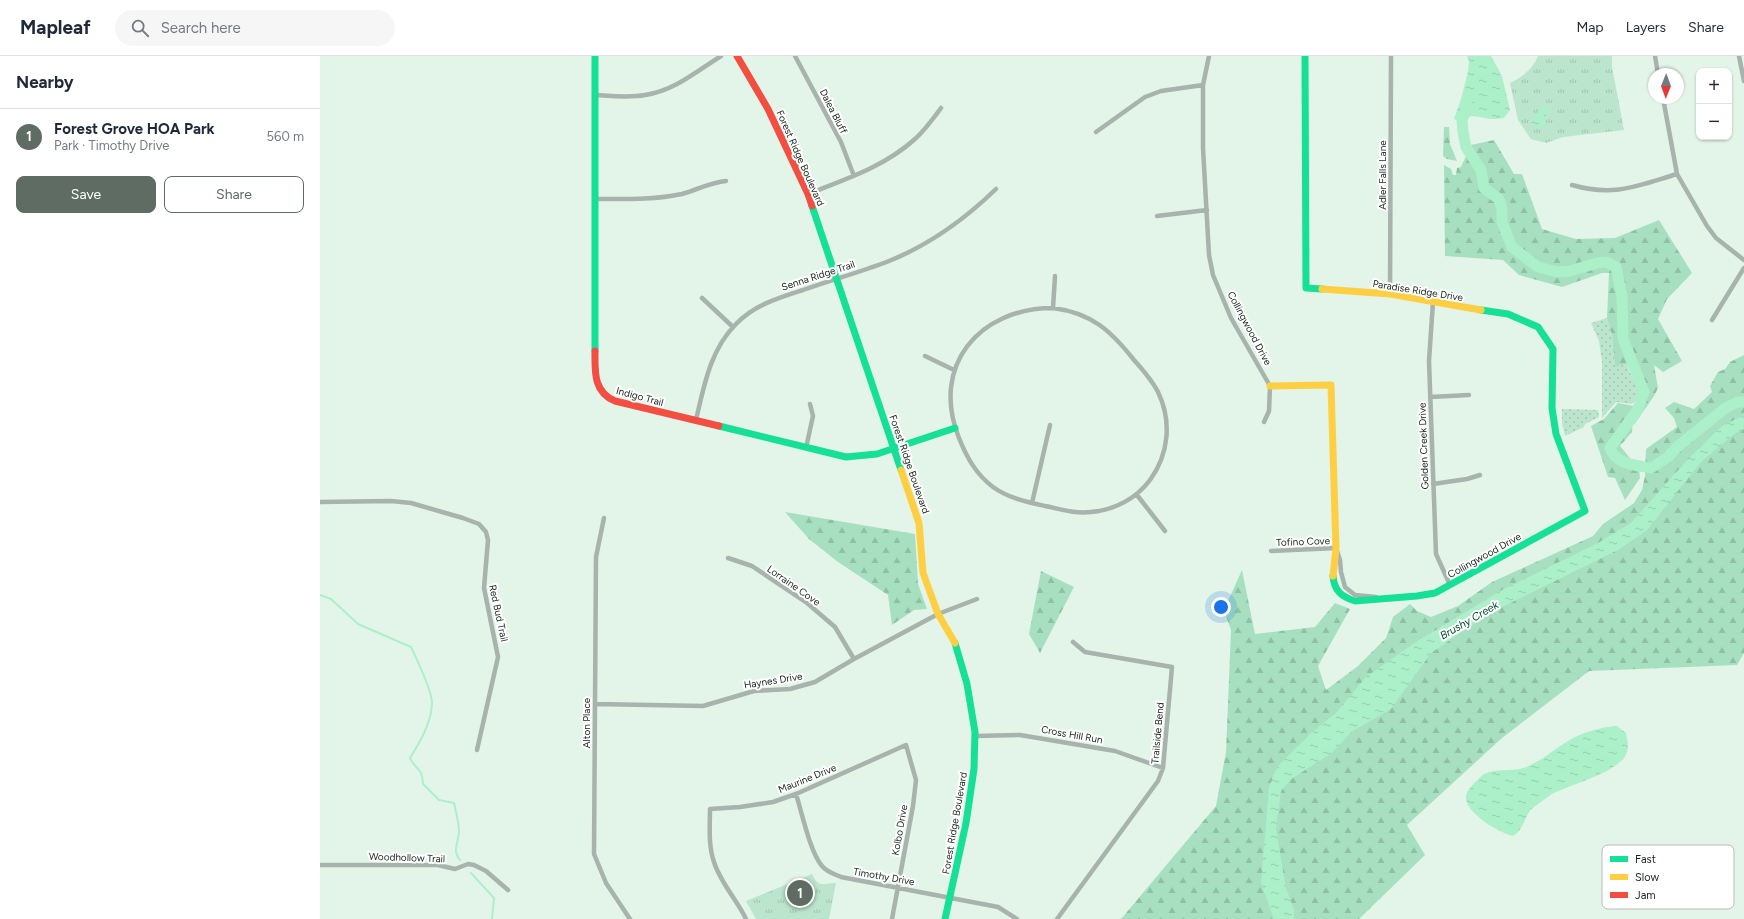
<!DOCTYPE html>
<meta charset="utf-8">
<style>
body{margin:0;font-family:Figtree,sans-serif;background:#f6f6f7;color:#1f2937}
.controls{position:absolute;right:12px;top:12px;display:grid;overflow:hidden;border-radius:8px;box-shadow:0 1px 3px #0004}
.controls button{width:36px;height:36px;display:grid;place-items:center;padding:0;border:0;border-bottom:1px solid #e0e1e3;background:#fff;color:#1f2937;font:20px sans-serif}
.compass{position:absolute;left:1328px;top:12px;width:36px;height:36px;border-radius:50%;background:#fff;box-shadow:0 1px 3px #0004;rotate:181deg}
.you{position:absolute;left:901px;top:551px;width:14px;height:14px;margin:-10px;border:3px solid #fff;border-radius:50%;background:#1a73e8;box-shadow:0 0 0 6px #1a73e833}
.badge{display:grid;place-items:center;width:26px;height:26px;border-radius:50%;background:#5e6c64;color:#fff;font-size:13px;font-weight:700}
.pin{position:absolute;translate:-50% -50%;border:2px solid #fff;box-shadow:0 1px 4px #0006}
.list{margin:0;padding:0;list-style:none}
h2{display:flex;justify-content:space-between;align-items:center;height:52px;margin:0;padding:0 16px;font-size:17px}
h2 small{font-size:13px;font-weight:400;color:#747a83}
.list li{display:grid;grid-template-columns:26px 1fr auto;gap:12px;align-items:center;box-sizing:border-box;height:56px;padding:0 16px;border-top:1px solid #e0e1e3}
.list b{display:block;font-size:15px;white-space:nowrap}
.list p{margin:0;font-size:13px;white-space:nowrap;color:#747a83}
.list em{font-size:13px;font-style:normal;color:#747a83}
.actions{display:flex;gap:8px;padding:12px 16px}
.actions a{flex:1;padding:9px 0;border:1px solid #5e6c64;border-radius:8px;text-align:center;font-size:14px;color:#5e6c64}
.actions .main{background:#5e6c64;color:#fff}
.icon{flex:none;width:22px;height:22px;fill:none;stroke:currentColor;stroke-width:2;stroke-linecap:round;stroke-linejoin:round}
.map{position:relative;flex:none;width:1424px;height:863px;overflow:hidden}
header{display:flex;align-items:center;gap:24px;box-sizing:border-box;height:56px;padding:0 20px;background:#fff;border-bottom:1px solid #e0e1e3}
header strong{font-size:19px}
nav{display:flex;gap:22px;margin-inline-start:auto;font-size:14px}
.search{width:280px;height:36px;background:#f6f6f7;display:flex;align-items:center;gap:10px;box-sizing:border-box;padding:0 14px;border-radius:22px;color:#747a83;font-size:15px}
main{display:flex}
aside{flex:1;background:#fff}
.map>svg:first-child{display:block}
</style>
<header>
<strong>Mapleaf</strong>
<div class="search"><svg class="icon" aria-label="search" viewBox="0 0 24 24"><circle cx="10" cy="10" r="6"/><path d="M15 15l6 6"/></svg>Search here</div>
<nav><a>Map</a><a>Layers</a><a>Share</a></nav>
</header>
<main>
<aside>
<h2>Nearby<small></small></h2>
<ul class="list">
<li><span class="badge">1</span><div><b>Forest Grove HOA Park</b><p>Park · Timothy Drive</p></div><em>560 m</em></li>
</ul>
<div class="actions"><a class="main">Save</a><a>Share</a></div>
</aside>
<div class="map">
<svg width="1424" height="863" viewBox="0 0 1424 863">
<defs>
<pattern id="grass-dots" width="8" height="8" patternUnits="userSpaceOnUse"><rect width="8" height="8" fill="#bbe5cc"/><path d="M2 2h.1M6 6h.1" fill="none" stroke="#a0c4af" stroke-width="1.8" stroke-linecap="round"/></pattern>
<pattern id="forest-firs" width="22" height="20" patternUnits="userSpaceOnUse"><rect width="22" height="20" fill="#a7e0c0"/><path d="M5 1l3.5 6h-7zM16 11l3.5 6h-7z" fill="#8fc0a4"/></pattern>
<pattern id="park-tufts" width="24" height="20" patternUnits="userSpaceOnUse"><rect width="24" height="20" fill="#bbe5cc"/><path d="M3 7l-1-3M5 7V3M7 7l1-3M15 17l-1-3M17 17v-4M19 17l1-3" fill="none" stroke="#a0c4af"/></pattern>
<pattern id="water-ripples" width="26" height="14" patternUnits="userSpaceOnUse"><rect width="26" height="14" fill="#acf0c9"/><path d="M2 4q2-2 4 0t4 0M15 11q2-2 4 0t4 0" fill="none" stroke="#93ceac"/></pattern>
</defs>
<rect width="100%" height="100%" fill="#e3f4e9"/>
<path fill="url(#grass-dots)" d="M1287,262L1292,279L1295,311L1306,308L1313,323L1321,332L1320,339L1312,348L1296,346L1282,362V305L1279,285L1271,267Z
M1242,353L1278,354L1279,361L1265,368L1264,371L1245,380L1242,367Z"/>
<path fill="url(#forest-firs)" d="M1124,71H1129L1130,88L1137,105L1127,103L1123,100Z
M1174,84L1194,118H1202L1222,173L1256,183L1295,182L1339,164L1372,217L1347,243L1338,263L1362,305L1343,316L1334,309L1338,332L1334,340L1314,369L1315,348L1322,335L1306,308L1295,311L1292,279L1287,262L1289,217H1282L1242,231L1199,219L1183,204L1125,200L1124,109L1131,113L1133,119H1136L1137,112L1141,111L1151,89Z
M1424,299V597L1417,609L1269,615L1182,682L1087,769L1105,799L1039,863H801L896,750L906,696L911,574L904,554L922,514L935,578L995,571L1015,547L1030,553L998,610L1006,634L1038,610L1066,582L1073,561L1090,548L1097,555L1111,561L1138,550L1172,526L1273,480L1283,468L1314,447L1322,434L1325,420L1326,393L1357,371L1354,362L1345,352L1354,346L1374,353L1392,336L1390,330L1398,316L1405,313L1410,306Z
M1298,347L1314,350L1312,376L1300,390L1319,413L1320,422L1305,444L1295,422L1288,421L1271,370L1284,363Z
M465,456L595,478L598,528L607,553L594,554L572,569L568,539L518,506L489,483Z
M721,515L754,531L720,597L709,578Z"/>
<path fill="url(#park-tufts)" d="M1218,0H1292V11L1304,74L1243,81L1226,87L1211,83L1198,64L1190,27C1202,21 1213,13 1218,0Z
M492,818C499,833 504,827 516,827L509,863H436L426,845Z"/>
<path fill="url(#water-ripples)" d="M1147,0H1171L1182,20L1190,54L1184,62C1172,65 1163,61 1152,60C1145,60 1142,66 1134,63L1141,43L1148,16L1149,5Z
M1222,49L1230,53L1224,63L1226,65V68L1223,71L1221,69L1219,72L1211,67Z
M1424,359V373L1414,378L1381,406L1327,474L1298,494L1168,558L1111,597L1071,653L1031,676L1012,697L971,723L961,735L956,773L966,832L974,854V863H954L941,827L949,731L957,711L992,676L1016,657L1046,621L1096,586L1182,534L1278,487L1311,467L1367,404L1402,370Z
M1297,670L1306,677C1308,686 1310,695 1303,703C1289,719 1252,728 1232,738C1226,742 1220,747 1214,751C1204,758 1205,773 1193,780C1180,777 1145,757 1146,741C1146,735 1152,730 1155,726C1158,724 1161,720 1164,718C1176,712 1191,716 1203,712C1222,706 1236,691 1253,682C1267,675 1282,671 1297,670Z"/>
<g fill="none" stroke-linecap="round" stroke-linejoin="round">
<path stroke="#acf0c9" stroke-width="2" d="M0,539L11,543L38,568L91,591C97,604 111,632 112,646C112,666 100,686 90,702C96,715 102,710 103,728L119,744L134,747C136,756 138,764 139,773C140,784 131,794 140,804
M151,817L174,842L172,863"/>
<path stroke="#acf0c9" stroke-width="11" d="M1148,50L1142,64L1143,76L1146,91L1161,114L1164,132L1179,143L1182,153V166L1192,191L1218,211L1237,216L1250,215L1277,207L1286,206L1296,211L1302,240L1303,283L1324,336L1318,353L1290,392C1296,409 1316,409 1331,412L1348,401L1357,391L1404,353L1417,346H1424"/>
<path stroke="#a7b3ac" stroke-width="4.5" d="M475,0L521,86L534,120
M889,0L883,29V92L889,199L893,219L911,262L950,330L949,355L944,366
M1335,0L1338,18
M1419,0L1424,25
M276,39C292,40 310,42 325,39C354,35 377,15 401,0
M1343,42L1357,118L1387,170L1396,182L1424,204
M776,76L825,41L841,35L883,29
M1252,129C1294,141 1317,130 1357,118
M488,138C526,123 564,111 595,83C605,74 613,63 621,52
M276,143C305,143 334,144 362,138C377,134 391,126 406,125
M837,160L887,154
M1070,238L1071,0
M382,242L413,271
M1113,246L1109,305L1116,498L1130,529
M733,252C772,257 791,275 814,304C823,314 832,324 838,336C852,365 849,398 830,424C816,443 794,454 771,456C755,458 740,453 725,450C707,446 688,442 673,431C656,418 647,402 639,382C610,310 659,252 733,252Z
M733,252L735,220
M1392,264L1424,212
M605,300L634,314
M1110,341L1149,339
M376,364C384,330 390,294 416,268C434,249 458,242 483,234C511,224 541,216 569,205C609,189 645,163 676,133
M486,392L493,360L490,348
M1113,428L1147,423L1160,419
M817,439L845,475
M0,446L71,445L91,447L143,462L159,468L166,476L168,484L164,532L178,601L157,694
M712,447L730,369
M284,462L276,501L274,798L286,827L310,863
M951,495L1016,492L1020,504L1021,516L1025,531L1035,539L1056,541
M408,502L432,510L487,547L515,571L534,603
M275,648L383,650L434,635L470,633L495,626L534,603L618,558L657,543
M655,680L700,679L795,695L843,712
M476,738C482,757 490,796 502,810C507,816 514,818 521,821L678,851L697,863
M0,809H118L135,813L148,808L154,809L166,815L188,834
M426,863C417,844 400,826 394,806C388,789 390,770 390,753L420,751L453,746L476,738L586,689L596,724L593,750L572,863
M737,863L838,725L843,712L852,611L765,596L753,586"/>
<path stroke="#16e098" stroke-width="7" d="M275,0V295
M985,0L986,232L1002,233
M492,150L581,414
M399,370L526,401L557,398L635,372
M1013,520C1014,535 1022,541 1035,545L1097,540L1115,537L1265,455L1236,378L1232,352L1233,293L1218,271L1188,258L1161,254
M625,863L646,767L654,713L655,676L647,628L635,587"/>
<path stroke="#ffcf43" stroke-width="7" d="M1002,233L1070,238L1161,254
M950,330L1011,329L1016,492L1013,520
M581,414L599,467L603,517L618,558L635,587"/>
<path stroke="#f24e42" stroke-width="7" d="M417,0L448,53L488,138L492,150
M275,295C275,315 273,336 295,345L399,370"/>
</g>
<g text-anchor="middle" stroke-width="4" stroke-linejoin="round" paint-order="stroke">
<g font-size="10" fill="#17231c" stroke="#fff">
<text transform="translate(514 55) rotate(63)" y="4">Dalea Bluff</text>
<text transform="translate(481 102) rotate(66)" y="4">Forest Ridge Boulevard</text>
<text transform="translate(1062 119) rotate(-90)" y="4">Adler Falls Lane</text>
<text transform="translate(498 219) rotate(-18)" y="4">Senna Ridge Trail</text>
<text transform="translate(1098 234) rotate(9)" y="4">Paradise Ridge Drive</text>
<text transform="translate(930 272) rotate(62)" y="4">Collingwood Drive</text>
<text transform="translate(320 340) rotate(15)" y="4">Indigo Trail</text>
<text transform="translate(1103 390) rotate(-92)" y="4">Golden Creek Drive</text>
<text transform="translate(590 408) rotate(71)" y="4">Forest Ridge Boulevard</text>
<text transform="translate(983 485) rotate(-2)" y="4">Tofino Cove</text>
<text transform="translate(1164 499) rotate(-29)" y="4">Collingwood Drive</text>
<text transform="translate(474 529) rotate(35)" y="4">Lorraine Cove</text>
<text transform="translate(179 557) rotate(78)" y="4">Red Bud Trail</text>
<text transform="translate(453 624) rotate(-9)" y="4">Haynes Drive</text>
<text transform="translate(266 667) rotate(-90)" y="4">Alton Place</text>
<text transform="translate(837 677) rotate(-85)" y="4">Trailside Bend</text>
<text transform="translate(752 678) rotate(10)" y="4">Cross Hill Run</text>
<text transform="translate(487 722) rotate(-22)" y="4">Maurine Drive</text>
<text transform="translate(634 767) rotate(-80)" y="4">Forest Ridge Boulevard</text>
<text transform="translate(579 774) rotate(-80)" y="4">Kolbo Drive</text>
<text transform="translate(87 801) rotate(2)" y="4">Woodhollow Trail</text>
<text transform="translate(564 820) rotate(10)" y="4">Timothy Drive</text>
</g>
<g font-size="11" font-style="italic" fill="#004a2b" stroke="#fff">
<text transform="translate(1149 564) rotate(-30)" y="4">Brushy Creek</text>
</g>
</g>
<rect x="1282" y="789" width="132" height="64" rx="6" fill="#fff" stroke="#b9bdbb" stroke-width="1"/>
<rect x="1290" y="800" width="18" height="6" fill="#16e098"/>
<rect x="1290" y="818" width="18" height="6" fill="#ffcf43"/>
<rect x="1290" y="836" width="18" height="6" fill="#f24e42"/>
<g font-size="11" fill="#17231c">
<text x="1315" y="807">Fast</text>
<text x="1315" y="825">Slow</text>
<text x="1315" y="843">Jam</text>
</g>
</svg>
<div class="controls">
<button>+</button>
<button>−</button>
</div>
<svg class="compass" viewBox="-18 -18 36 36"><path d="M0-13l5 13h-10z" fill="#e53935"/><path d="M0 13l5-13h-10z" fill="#747a83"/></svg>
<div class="you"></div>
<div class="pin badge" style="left:480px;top:837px">1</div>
</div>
</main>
